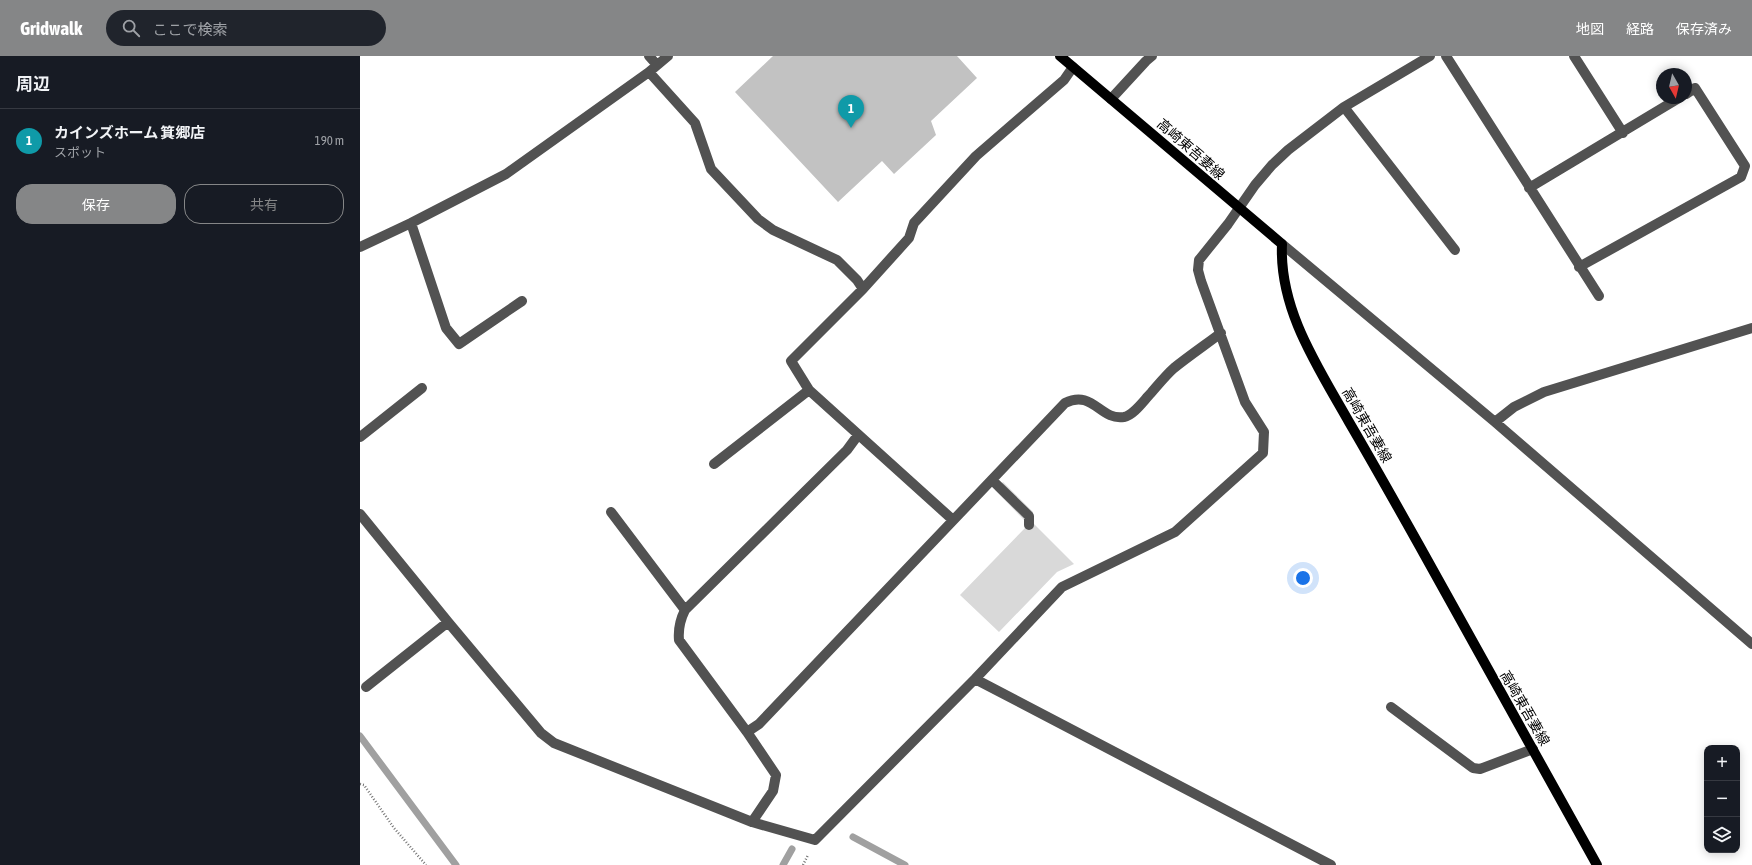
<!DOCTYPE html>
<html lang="ja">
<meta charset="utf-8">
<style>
body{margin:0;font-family:"Asap Condensed","Noto Sans JP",sans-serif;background:#20242c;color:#f1f3f6}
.controls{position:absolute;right:12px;bottom:12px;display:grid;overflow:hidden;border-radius:8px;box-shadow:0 2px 10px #0003}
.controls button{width:36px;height:36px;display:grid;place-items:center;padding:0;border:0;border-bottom:1px solid #363941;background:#171b24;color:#f1f3f6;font:20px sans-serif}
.compass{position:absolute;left:1296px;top:12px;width:36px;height:36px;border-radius:50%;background:#171b24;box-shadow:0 2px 10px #0003;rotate:172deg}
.you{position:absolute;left:943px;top:522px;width:14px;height:14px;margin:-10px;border:3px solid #fff;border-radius:50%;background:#1a73e8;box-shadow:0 0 0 6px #1a73e833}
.badge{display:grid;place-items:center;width:26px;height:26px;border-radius:50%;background:#858687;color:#fff;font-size:13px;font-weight:700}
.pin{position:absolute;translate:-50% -33px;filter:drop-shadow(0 1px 2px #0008)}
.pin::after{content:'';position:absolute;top:21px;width:14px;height:12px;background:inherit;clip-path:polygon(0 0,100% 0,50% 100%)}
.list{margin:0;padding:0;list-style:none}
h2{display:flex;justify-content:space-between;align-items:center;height:52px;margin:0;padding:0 16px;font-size:17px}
h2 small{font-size:13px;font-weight:400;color:#9ea1a6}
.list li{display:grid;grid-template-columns:26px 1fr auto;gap:12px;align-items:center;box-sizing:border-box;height:64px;padding:0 16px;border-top:1px solid #363941}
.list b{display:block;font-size:15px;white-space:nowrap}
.list p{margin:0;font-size:13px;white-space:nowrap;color:#9ea1a6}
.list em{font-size:13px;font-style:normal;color:#9ea1a6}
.actions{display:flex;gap:8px;padding:12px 16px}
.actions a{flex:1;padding:9px 0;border:1px solid #858687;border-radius:16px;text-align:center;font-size:14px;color:#858687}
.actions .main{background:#858687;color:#fff}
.icon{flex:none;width:22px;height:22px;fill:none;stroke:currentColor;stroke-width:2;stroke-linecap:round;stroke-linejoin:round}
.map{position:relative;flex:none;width:1392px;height:809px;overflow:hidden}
header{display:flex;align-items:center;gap:24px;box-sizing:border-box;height:56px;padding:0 20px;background:#858687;color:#fff}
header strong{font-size:19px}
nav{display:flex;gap:22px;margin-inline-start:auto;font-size:14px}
.search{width:280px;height:36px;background:#20242c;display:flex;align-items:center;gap:10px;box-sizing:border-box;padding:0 14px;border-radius:22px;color:#9ea1a6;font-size:15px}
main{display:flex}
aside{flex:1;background:#171b24}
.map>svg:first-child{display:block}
</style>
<header>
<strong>Gridwalk</strong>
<div class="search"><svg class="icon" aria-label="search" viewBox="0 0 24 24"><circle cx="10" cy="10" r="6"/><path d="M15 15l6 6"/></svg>ここで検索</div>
<nav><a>地図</a><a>経路</a><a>保存済み</a></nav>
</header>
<main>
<aside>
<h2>周辺<small></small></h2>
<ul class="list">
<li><span class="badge" style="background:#0f9aa8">1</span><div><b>カインズホーム 箕郷店</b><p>スポット</p></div><em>190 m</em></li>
</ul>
<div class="actions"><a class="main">保存</a><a>共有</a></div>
</aside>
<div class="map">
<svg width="1392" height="809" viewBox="0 0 1392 809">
<rect width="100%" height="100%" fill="#fff"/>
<path fill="#d9d9d9" d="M643,426L673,456V467L714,508L697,516L639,576L600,539L665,472V465L635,434Z"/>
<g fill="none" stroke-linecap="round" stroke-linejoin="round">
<path stroke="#a0a0a0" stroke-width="7" d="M0,680L96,809
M493,781L545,809
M423,809L432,793"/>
</g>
<path fill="#c2c2c2" d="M413,0H597L617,22L571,65L576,79L534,118L522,105L478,146L375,36Z"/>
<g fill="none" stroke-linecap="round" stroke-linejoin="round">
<path stroke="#747474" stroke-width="2.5" stroke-dasharray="1 2" stroke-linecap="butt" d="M0,728L4,729L34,772L66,809
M443,809L448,799"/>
<path stroke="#525252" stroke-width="10" d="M289,0L297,9
M1086,0L1239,240
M1214,0L1263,77
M289,16L335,67L351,113L398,163L413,174L477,204L497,224L503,233L549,182L554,167L616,100L704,24L713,11
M751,43L786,5L792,0
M984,51L1095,194
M1169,132L1319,42
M51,167L86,272L99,288L162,245
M922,188L1135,366L1392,588
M0,191L51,167L146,118L289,16L308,0
M1219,211L1381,121L1385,110L1335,32L1326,38
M503,233L431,305L449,334L593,464
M1135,366L1154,351L1184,336L1392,272
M0,381L62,332
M354,408L449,334
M632,424L669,460V469
M251,456L325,554
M0,458L88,566L181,677L194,687L392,766L455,784L615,623L702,531L815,476L903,397L904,376L885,346L841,225L838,214L839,204L868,168L895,129L912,109L928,94L984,51L1070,0
M615,623L971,809
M6,631L88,566
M1031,651L1113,712L1120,713L1173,693
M387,676L399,668L705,347C733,333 740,365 764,361C774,359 784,344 791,337C798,329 806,319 814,312C829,300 845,289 861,277
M392,766L413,735L416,719L387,676L319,584C318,573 320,564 325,554L487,394L498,379"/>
<path stroke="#000" stroke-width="10" d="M700,0L922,188C919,254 958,311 989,366C1013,407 1036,448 1059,489C1118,596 1178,702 1237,809"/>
</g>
<g text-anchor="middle" stroke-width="3.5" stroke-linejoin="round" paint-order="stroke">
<g font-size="14" fill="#000" stroke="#fff">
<text transform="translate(831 93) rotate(41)" y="5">高崎東吾妻線</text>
<text transform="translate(1007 369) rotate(60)" y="5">高崎東吾妻線</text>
<text transform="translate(1165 652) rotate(60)" y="5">高崎東吾妻線</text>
</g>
</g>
</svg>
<div class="controls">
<button>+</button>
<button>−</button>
<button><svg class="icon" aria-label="layers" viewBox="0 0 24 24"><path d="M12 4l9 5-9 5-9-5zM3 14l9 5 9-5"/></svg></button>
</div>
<svg class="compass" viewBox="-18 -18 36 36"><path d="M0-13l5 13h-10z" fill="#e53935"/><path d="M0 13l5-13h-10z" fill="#9ea1a6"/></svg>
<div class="you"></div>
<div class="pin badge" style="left:491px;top:72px;background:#0f9aa8">1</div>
</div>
</main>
